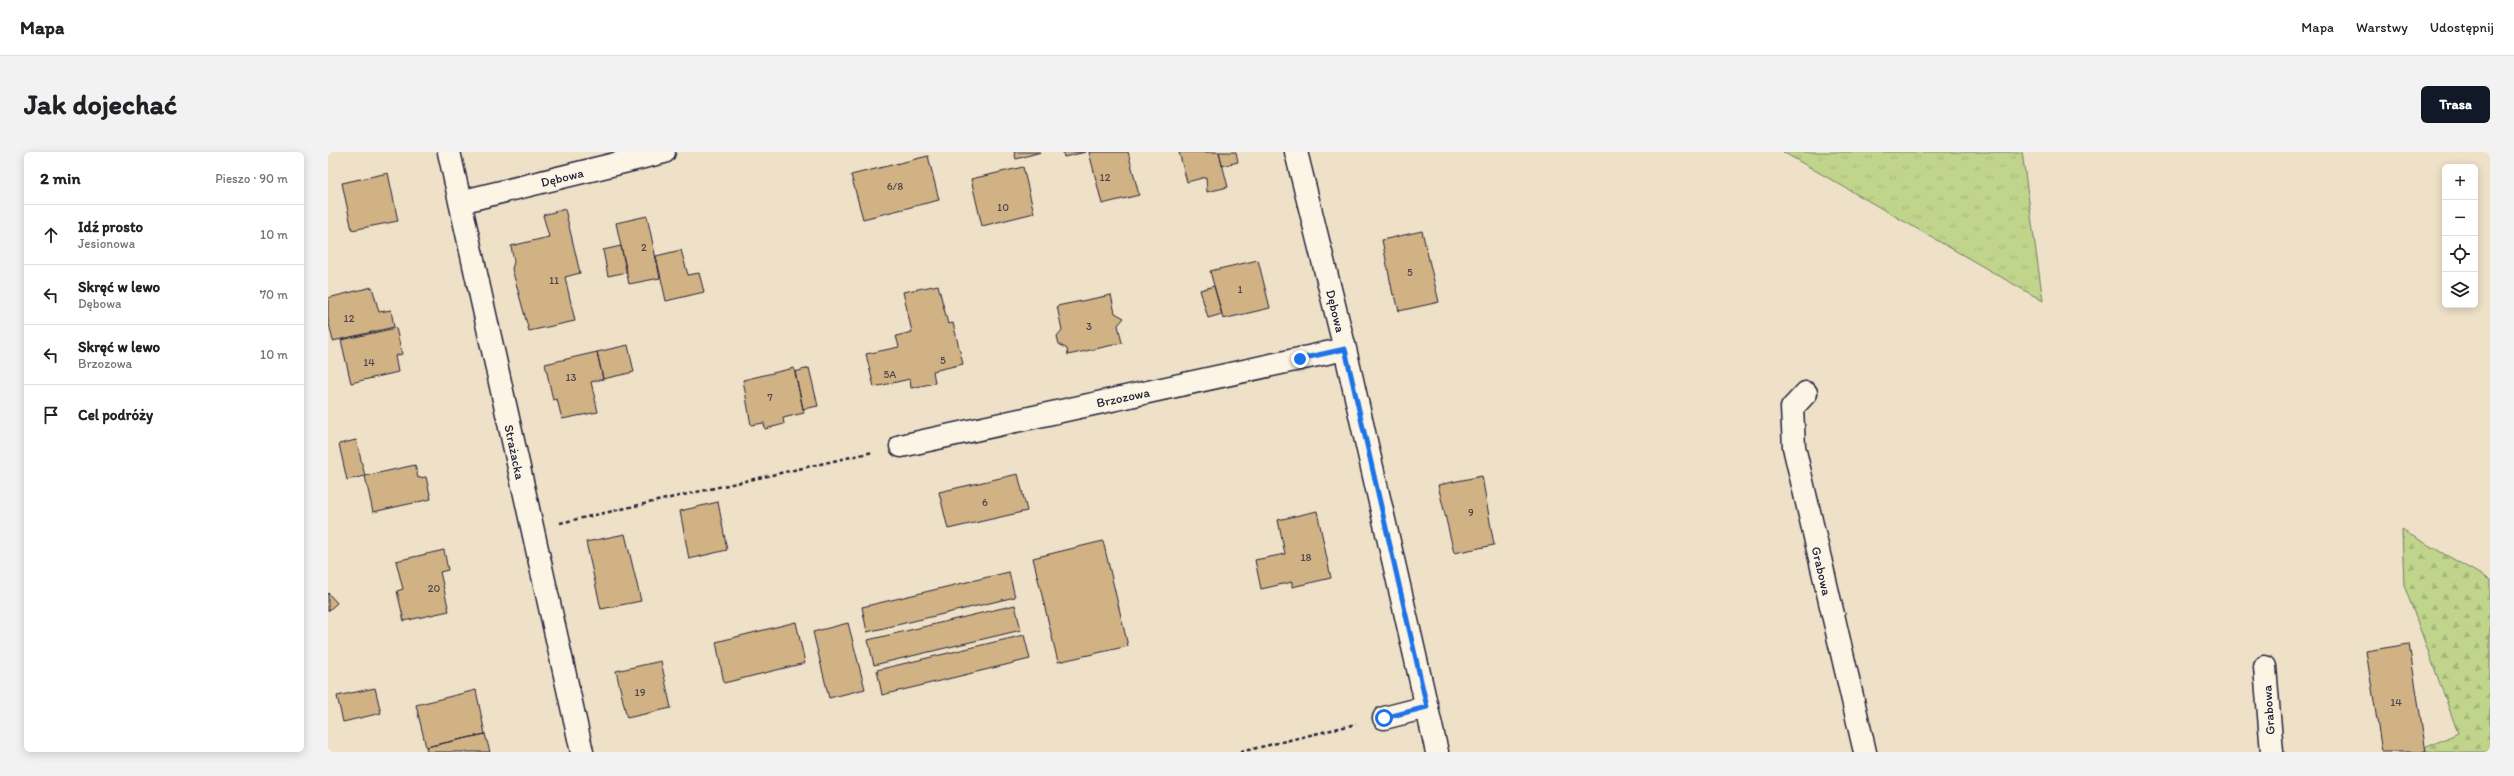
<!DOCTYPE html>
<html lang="pl">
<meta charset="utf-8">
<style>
body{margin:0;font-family:Itim,sans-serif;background:#f2f2f2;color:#202124}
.controls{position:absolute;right:12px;top:12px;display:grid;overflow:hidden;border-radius:6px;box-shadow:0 2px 10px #0003}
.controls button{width:36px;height:36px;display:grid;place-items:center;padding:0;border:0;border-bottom:1px solid #e0e0e0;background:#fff;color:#202124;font:20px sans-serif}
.stop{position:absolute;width:12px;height:12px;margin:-9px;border:3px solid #1a73e8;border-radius:50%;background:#fff}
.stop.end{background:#1a73e8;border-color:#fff;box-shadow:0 1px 4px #0008}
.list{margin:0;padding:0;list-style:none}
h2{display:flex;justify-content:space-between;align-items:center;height:52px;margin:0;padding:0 16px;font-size:17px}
h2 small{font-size:13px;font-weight:400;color:#757577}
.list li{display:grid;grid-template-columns:26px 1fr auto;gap:12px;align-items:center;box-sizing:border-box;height:60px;padding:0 16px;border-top:1px solid #e0e0e0}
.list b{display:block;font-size:15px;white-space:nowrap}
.list p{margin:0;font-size:13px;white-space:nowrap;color:#757577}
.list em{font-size:13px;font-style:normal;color:#757577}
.icon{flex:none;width:22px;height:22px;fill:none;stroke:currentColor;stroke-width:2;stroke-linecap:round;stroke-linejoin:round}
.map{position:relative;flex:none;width:2162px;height:600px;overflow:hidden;border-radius:6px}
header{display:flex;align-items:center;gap:24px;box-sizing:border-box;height:56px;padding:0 20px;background:#fff;border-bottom:1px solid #e0e0e0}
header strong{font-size:19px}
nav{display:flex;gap:22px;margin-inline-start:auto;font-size:14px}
.intro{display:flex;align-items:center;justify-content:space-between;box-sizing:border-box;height:96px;padding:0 24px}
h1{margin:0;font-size:28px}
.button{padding:10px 18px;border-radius:6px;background:#111827;color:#fff;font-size:14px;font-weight:700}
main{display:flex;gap:24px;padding:0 24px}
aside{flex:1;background:#fff;border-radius:6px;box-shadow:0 2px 10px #0003}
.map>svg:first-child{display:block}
</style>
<header>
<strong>Mapa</strong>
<nav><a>Mapa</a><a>Warstwy</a><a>Udostępnij</a></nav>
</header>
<div class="intro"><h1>Jak dojechać</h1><a class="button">Trasa</a></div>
<main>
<aside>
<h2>2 min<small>Pieszo · 90 m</small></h2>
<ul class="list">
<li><svg class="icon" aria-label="ahead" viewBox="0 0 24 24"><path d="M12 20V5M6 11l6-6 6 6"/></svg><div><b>Idź prosto</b><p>Jesionowa</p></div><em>10 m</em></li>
<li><svg class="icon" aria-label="left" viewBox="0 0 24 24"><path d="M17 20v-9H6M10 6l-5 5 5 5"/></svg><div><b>Skręć w lewo</b><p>Dębowa</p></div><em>70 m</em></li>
<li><svg class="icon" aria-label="left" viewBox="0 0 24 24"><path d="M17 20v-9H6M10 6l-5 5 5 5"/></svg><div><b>Skręć w lewo</b><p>Brzozowa</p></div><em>10 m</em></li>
<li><svg class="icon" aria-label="arrive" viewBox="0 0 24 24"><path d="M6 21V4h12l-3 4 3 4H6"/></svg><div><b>Cel podróży</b></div></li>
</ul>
</aside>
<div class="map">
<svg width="2162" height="600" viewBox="0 0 2162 600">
<defs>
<pattern id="grass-tufts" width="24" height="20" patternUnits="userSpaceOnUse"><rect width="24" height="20" fill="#c0d58b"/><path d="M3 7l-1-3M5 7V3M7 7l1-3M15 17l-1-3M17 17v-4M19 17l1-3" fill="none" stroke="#a5b779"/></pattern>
<pattern id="forest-firs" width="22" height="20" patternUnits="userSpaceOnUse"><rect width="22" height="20" fill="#c0d58b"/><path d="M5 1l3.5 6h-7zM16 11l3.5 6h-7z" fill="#a5b779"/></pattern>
</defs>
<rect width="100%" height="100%" fill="#efe1c8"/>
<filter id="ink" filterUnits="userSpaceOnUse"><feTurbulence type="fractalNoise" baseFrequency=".025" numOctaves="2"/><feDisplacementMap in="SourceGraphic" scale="8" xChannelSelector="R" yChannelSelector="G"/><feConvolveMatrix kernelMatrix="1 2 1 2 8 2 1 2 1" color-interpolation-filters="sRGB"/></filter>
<g filter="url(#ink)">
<path fill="url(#grass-tufts)" stroke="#717c63" d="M1455,0H1694L1715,149Z"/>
<path fill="url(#forest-firs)" stroke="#717c63" d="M2074,378L2162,428V600H2088L2130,581L2076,433Z"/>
<path fill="#d1b284" stroke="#22223b" d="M686,0H713L688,7Z
M735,0H758L736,5Z
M761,0H800L811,43L774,52Z
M851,0H891L900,35L879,40L878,25L859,30Z
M891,0H908L910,10L894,14Z
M600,4L611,48L535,67L523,23Z
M695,15L706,61L654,74L643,27Z
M60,21L70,69L24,78L14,31Z
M237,57L252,121L237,125L247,169L201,179L184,117L186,110L183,94L221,85L215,63Z
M319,64L332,126L301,132L288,71Z
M1094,79L1111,150L1071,159L1067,143H1065L1054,88Z
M293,94L299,120L280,124L275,98Z
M353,98L360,123L371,121L376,140L338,149L328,104Z
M930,108L942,156L895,167L882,119Z
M610,133L620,172L625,171L635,212L605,219L607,231L583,236L582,227L546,235L538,202L571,195L568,184L584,180L575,140Z
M886,134L894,162L880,166L872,138Z
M44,135L51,160L63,158L66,175L5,189L0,167V146Z
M783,143L787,161L796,166L790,173L794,191L740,203L739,197L731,192L729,184L734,178L729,154Z
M68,176L74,202L67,204L70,220L23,231L13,188Z
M300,193L306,220L275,227L269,200Z
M269,200L275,227L263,230L270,260L234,267L229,247L225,248L217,212Z
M466,216L476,261L455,266L456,272L437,277L436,271L423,273L415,228Z
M481,216L490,254L475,257L467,220Z
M28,288L37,324L19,328L11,292Z
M87,313L90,326L98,325L103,347L45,360L37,324Z
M690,322L699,359L620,377L611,340Z
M1154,324L1166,393L1126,401L1110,333Z
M390,350L399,398L361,407L352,359Z
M989,359L1003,426L964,435V430L933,437L927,408L957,402L950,368Z
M297,382L313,449L273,457L258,390Z
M775,389L800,494L730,510L705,406Z
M116,398L120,418L112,420L121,459L76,469L69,439L75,437L68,409Z
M681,420L687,445L539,480L534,455Z
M0,441L9,451L0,459Z
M687,453L693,478L546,513L540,488Z
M468,470L477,511L396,531L388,490Z
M520,471L537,537L501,546L485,480Z
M696,483L702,507L554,543L549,518Z
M2081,492L2098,600H2054L2038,499Z
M333,509L343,556L299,566L288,519Z
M47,536L53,561L15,570L9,544Z
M148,538L157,582L98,595L88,553Z
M157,582L162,600H99L98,595Z"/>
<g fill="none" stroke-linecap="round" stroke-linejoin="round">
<g stroke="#22223b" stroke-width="25">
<path id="minor" d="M121,0L254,600
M968,0L1017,197L1109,600
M132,50L336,0
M1478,241L1464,256L1466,295L1537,600
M573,294L1017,197
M1937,515L1944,600
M1056,566L1099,555"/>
</g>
<path stroke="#22223b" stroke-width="2.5" stroke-dasharray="4 3" stroke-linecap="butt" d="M232,371L545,300
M912,600L1028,572"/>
<use href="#minor" stroke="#fcf5e5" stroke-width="22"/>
</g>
</g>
<g fill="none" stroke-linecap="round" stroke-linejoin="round" filter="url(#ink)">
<path stroke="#1a73e8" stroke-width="5" d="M972,207L1017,197L1099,555L1056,566"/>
</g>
<g text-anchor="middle" stroke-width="3.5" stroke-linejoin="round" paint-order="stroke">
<g font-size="11" fill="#4e464d">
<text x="777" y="29">12</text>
<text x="567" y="38">6/8</text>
<text x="675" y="59">10</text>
<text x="316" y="99">2</text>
<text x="1082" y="124">5</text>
<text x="226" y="132">11</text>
<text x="912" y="141">1</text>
<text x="21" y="170">12</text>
<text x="761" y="178">3</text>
<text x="615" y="212">5</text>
<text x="41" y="214">14</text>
<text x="562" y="226">5A</text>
<text x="243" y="229">13</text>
<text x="442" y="249">7</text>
<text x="657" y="354">6</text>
<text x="1143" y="364">9</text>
<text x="978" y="409">18</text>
<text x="106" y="440">20</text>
<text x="312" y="544">19</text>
<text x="2068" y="554">14</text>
</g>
<g font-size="13" fill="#22223b" stroke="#fcf5e5">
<text transform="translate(234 25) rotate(-14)" y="5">Dębowa</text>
<text transform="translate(1008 159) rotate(76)" y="5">Dębowa</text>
<text transform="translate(795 245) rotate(-12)" y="5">Brzozowa</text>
<text transform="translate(187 300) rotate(78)" y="5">Strażacka</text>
<text transform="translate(1494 419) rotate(77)" y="5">Grabowa</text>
<text transform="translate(1940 558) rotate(-94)" y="5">Grabowa</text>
</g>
</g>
</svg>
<div class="controls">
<button>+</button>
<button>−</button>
<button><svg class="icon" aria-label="locate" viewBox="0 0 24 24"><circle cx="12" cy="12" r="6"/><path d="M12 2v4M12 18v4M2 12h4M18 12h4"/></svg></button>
<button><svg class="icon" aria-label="layers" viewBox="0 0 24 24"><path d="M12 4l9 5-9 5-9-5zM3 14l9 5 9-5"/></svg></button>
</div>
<div class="stop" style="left:1056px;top:566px"></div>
<div class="stop end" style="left:972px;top:207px"></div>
</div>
</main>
